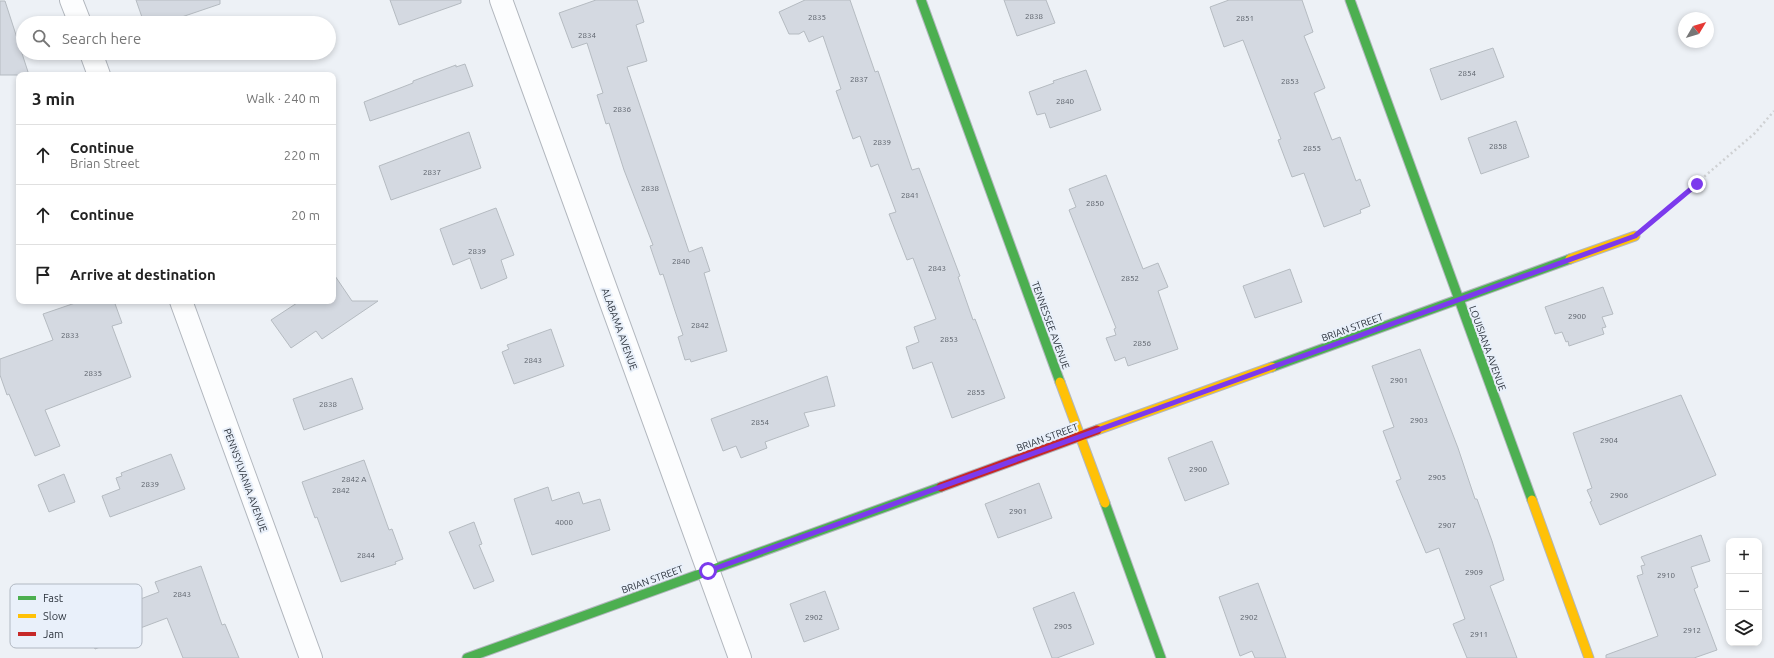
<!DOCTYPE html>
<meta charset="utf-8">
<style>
body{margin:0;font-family:Ubuntu,sans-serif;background:#f2f2f2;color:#222}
.controls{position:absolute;right:12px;bottom:12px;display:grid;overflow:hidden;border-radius:8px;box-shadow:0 2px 6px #0003}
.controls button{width:36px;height:36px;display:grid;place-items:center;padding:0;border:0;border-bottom:1px solid #e0e0e0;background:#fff;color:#222;font:20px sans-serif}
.compass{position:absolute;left:1678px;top:12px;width:36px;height:36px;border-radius:50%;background:#fff;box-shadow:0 2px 6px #0003;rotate:52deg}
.stop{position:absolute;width:12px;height:12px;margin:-9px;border:3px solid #7c3aed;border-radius:50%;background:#fff}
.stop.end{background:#7c3aed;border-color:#fff;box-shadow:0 1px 4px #0008}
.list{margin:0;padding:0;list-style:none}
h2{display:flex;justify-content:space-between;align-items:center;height:52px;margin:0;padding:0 16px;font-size:17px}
h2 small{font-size:13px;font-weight:400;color:#767676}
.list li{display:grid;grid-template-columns:26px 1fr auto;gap:12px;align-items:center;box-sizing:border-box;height:60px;padding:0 16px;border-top:1px solid #e0e0e0}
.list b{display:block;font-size:15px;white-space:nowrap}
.list p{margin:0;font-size:13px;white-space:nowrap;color:#767676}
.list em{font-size:13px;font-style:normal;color:#767676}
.icon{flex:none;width:22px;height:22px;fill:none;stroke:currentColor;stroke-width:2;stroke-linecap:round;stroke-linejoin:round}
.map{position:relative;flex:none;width:1774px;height:658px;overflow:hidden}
.search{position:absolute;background:#fff;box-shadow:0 2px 6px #0003;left:16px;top:16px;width:320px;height:44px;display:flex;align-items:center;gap:10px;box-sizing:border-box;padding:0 14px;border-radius:22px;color:#767676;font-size:15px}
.panel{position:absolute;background:#fff;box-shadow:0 2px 6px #0003;left:16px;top:72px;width:320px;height:232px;border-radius:8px}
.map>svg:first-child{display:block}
</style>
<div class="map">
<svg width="1774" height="658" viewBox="0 0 1774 658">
<rect width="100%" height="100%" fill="#edf1f6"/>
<path fill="#d4d9e1" stroke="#b5bbc1" d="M136,0H220V4L164,23H144Z
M390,0H461V3L399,25Z
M596,0H637L644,22L636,25L647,61L627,67L689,252L702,247L710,271L704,273L727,351L691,362L690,359L685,360L678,337L683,335L675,311L663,274L660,275L650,246L653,245L624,170L609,123L606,124L597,95L603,93L587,43L572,48L559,13Z
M805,0H850L875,72L878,71L912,170L919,168L960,276L958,277L973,320L975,319L1005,398L952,418L932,362L913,369L906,347L919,342L914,327L936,319L913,258L907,260L889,214L896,212L878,164L871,167L860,136L853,139L836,91L841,89L823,36L809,42L804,31L799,34H789L779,12Z
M1004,0H1046L1055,23L1017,36Z
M1229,0H1302L1313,32L1304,36L1325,88L1314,93L1332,140L1340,137L1356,181L1360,179L1370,206L1360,210L1361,213L1324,227L1304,173L1292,177L1278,140L1281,139L1243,40L1224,47L1210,7Z
M0,1H5L29,75H0Z
M1493,48L1504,77L1441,100L1430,69Z
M465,64L473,86L370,121L364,102L413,83V81L456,65V67Z
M1086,70L1101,110L1050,128L1045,113L1037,115L1029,92L1054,83L1053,81Z
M1516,121L1529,157L1481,174L1468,138Z
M469,132L481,168L391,200L379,166Z
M1106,175L1143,269L1158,263L1168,287L1158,291L1178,349L1128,366L1125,357L1115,361L1106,338L1116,335L1114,329L1116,328L1069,210L1076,207L1069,189Z
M496,208L514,255L501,260L507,278L481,289L470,258L453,265L440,229Z
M1290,269L1302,302L1255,318L1243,286Z
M333,273L352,301H378L322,339L316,331L291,348L271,320L300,301H333Z
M1603,287L1613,314L1602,317L1606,327L1602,328L1604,334L1569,346L1568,341L1566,342L1562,332L1555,334L1545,307Z
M81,301H114L122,323L112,326L131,377L45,410L60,446L35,456L9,394L7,395L0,375V359L53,340L43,314Z
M551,329L564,366L514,384L502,352L509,349L507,345Z
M1420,349L1458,448L1475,499H1477L1492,541L1504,580L1490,586L1517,658H1467L1453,624L1465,619L1439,548L1426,553L1396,481L1401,479L1383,431L1394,427L1372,366Z
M827,376L835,406L804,413L809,426L765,442L767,448L741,458L736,446L723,451L711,419Z
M352,378L363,409L304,430L293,399Z
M1681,395L1716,475L1600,525L1590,502L1592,501L1587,490L1592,488L1573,433Z
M1212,441L1229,484L1185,501L1168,458Z
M171,454L185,489L110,517L102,496L120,489L116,478L122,476L121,473Z
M364,460L389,530L392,529L403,559L395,562L396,564L341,582L317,517L315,518L302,482Z
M64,474L75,502L49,512L38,485Z
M1039,483L1052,518L998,538L985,504Z
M548,487L552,501L579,492L583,504L600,499L610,530L532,555L514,499Z
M474,522L482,544L479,545L494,581L474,589L449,532Z
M1701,535L1710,561L1691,567L1698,587L1694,589L1717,650L1694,658H1606V655L1658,636L1637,576L1643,574L1641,566L1645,565L1641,557Z
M201,566L222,625L225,624L239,658H183L167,618L119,636L120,639L95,649L80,611L105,601L109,611L159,592L155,582Z
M1258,583L1286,658H1255L1252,651L1240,656L1219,597Z
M825,591L839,629L804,642L790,604Z
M1074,592L1094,644L1057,658H1052L1033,608Z"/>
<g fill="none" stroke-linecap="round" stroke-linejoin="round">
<g stroke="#b2b7be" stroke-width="24">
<path id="street" d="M71,0L80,23
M501,0L740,658
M91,53L99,75
M181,301L311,658"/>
</g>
<g stroke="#b2b7be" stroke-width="11">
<path id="fast" d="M921,0L1060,382
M1350,0L1532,500
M1272,367L1570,259
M1105,503L1161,658
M467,658L941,487"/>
</g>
<g stroke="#b2b7be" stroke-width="11">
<path id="slow" d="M1570,259L1635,236
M1060,382L1105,503
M1097,430L1272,367
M1532,500L1589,658"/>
</g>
<g stroke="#b2b7be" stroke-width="11">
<path id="jam" d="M941,487L1097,430"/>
</g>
<path stroke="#cfd1d3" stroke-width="2.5" stroke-dasharray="2 3" stroke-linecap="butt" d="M1655,219L1755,133L1774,111"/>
<use href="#street" stroke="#fcfdfe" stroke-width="22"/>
<use href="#fast" stroke="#4caf50" stroke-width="9"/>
<use href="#slow" stroke="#ffc107" stroke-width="9"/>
<use href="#jam" stroke="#c62828" stroke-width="9"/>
</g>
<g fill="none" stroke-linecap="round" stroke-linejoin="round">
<path stroke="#7c3aed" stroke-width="5" d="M708,571L1635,236L1697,184"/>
</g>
<g text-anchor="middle" stroke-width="4" stroke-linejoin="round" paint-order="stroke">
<g font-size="8" fill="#5a6069">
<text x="1034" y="19">2838</text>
<text x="817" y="20">2835</text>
<text x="1245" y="21">2851</text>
<text x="587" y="38">2834</text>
<text x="1467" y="76">2854</text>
<text x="859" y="82">2837</text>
<text x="1290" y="84">2853</text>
<text x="1065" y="104">2840</text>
<text x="622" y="112">2836</text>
<text x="882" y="145">2839</text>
<text x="1498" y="149">2858</text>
<text x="1312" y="151">2855</text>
<text x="432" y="175">2837</text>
<text x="650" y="191">2838</text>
<text x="910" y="198">2841</text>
<text x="1095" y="206">2850</text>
<text x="477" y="254">2839</text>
<text x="681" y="264">2840</text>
<text x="937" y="271">2843</text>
<text x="1130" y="281">2852</text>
<text x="1577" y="319">2900</text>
<text x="700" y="328">2842</text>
<text x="70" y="338">2833</text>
<text x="949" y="342">2853</text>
<text x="1142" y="346">2856</text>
<text x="533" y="363">2843</text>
<text x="93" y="376">2835</text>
<text x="1399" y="383">2901</text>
<text x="976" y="395">2855</text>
<text x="328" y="407">2838</text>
<text x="1419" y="423">2903</text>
<text x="760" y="425">2854</text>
<text x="1609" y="443">2904</text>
<text x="1198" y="472">2900</text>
<text x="1437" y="480">2905</text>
<text x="354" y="482">2842 A</text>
<text x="150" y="487">2839</text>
<text x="341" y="493">2842</text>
<text x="1619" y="498">2906</text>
<text x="1018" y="514">2901</text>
<text x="564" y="525">4000</text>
<text x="1447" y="528">2907</text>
<text x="366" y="558">2844</text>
<text x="1474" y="575">2909</text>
<text x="1666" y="578">2910</text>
<text x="182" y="597">2843</text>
<text x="814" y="620">2902</text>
<text x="1249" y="620">2902</text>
<text x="1063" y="629">2905</text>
<text x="1692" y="633">2912</text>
<text x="1479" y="637">2911</text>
</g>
<g font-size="10" fill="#2d343e" stroke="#e9f0fa">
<text transform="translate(1051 325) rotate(70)" y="4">TENNESSEE AVENUE</text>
<text transform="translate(1352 327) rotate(-20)" y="4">BRIAN STREET</text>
<text transform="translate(620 329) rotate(70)" y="4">ALABAMA AVENUE</text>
<text transform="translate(1488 348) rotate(70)" y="4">LOUISIANA AVENUE</text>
<text transform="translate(1047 437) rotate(-20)" y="4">BRIAN STREET</text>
<text transform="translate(246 480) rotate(70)" y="4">PENNSYLVANIA AVENUE</text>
<text transform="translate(652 579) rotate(-20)" y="4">BRIAN STREET</text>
</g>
</g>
<rect x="10" y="584" width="132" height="64" rx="6" fill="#e9f0fa" stroke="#b1b8c2" stroke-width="1"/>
<rect x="18" y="596" width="18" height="4" fill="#4caf50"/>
<rect x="18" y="614" width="18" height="4" fill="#ffc107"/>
<rect x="18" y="632" width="18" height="4" fill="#c62828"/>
<g font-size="11" fill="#2d343e">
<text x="43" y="602">Fast</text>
<text x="43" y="620">Slow</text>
<text x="43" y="638">Jam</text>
</g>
</svg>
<div class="controls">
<button>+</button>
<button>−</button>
<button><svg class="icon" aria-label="layers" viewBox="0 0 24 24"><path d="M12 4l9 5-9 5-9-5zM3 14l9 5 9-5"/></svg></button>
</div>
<svg class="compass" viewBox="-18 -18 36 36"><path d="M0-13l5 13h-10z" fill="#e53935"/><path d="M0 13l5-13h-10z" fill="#767676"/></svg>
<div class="stop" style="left:708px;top:571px"></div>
<div class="stop end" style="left:1697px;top:184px"></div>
<div class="search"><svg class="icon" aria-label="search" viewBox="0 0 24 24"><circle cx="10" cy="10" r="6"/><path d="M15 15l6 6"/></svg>Search here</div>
<section class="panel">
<h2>3 min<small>Walk · 240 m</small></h2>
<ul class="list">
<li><svg class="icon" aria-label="ahead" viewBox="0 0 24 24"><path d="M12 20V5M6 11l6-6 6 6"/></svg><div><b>Continue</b><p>Brian Street</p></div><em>220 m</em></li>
<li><svg class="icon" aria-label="ahead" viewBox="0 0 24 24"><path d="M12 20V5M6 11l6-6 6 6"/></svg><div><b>Continue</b></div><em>20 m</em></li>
<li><svg class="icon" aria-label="arrive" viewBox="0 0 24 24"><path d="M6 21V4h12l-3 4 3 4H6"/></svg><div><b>Arrive at destination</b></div></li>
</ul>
</section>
</div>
